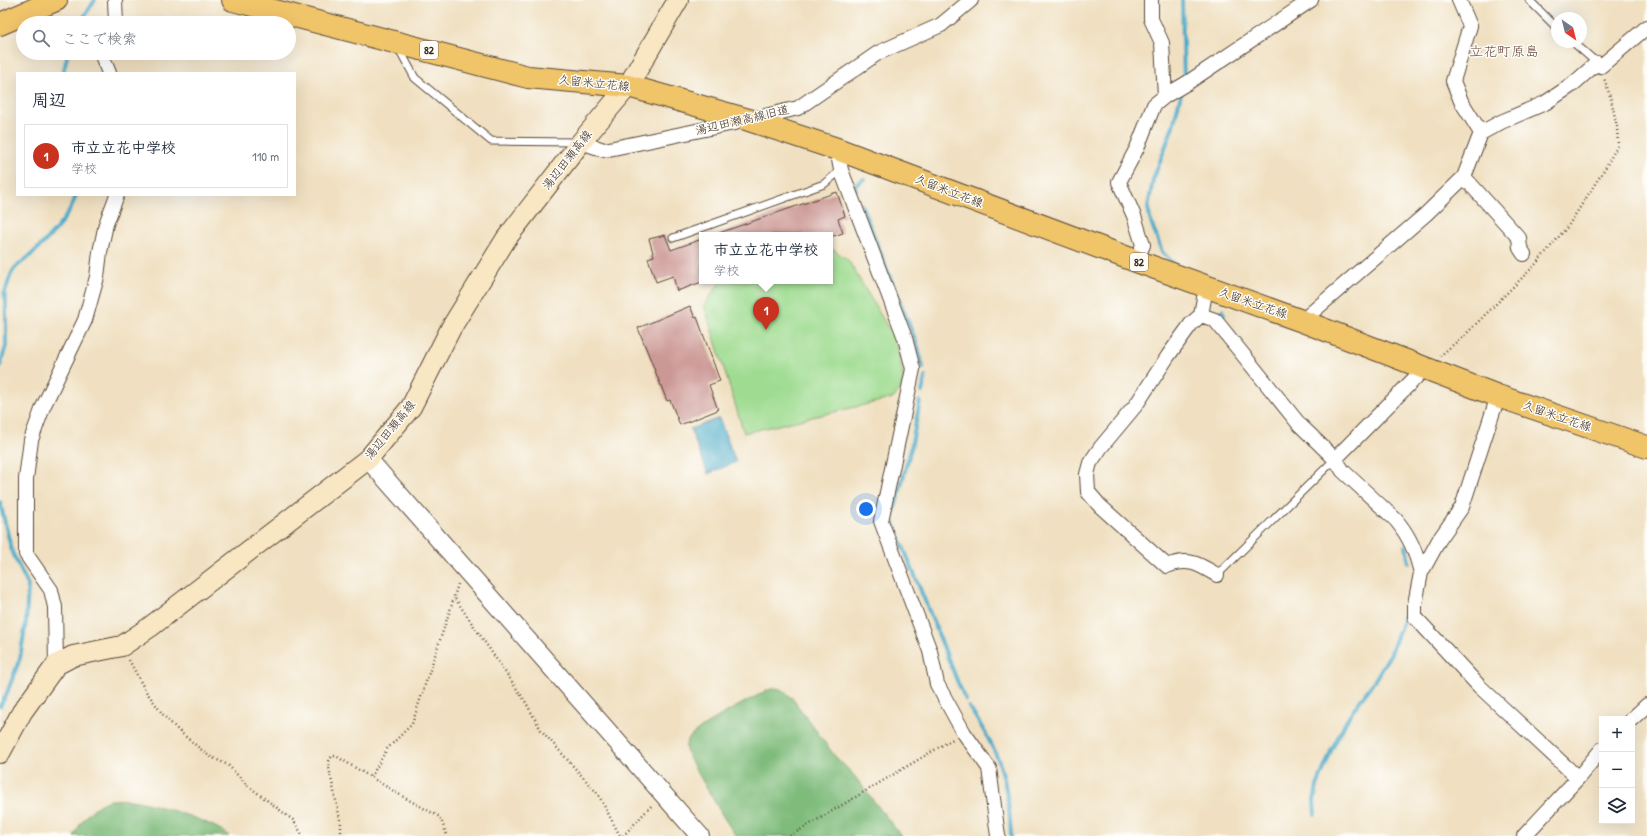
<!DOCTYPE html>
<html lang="ja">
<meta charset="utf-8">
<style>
body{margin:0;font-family:"Patrick Hand","Klee One",sans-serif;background:#f2f2f3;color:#1f2937}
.controls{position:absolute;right:12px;bottom:12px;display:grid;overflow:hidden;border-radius:0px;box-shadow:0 4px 16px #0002}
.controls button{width:36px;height:36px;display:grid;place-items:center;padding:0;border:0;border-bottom:1px solid #e0e1e3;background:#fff;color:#1f2937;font:20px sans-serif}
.compass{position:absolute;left:1551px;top:12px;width:36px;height:36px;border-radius:50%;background:#fff;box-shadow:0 4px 16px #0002;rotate:145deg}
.you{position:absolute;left:866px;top:509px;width:14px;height:14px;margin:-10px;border:3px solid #fff;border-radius:50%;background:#1a73e8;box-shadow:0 0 0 6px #1a73e833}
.badge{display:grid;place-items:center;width:26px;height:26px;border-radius:50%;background:#c8321e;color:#fff;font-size:13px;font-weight:700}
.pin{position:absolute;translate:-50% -33px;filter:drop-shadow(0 1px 2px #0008)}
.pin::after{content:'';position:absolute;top:21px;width:14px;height:12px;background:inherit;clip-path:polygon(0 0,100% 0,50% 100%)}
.popup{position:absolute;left:699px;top:232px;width:134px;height:52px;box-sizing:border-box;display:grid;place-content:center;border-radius:0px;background:#fff;filter:drop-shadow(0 1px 3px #0005);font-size:13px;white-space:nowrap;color:#747a83}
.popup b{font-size:15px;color:#1f2937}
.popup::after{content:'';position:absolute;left:50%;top:100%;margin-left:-8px;border:8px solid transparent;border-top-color:#fff}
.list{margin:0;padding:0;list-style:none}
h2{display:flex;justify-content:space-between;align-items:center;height:52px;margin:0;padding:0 16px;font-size:17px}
h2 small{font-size:13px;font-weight:400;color:#747a83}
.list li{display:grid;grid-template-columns:26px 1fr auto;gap:12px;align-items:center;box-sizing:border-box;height:64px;margin:0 8px 8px;padding:0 8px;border:1px solid #e0e1e3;border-radius:0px}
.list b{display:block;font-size:15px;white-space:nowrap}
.list p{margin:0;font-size:13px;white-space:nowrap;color:#747a83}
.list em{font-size:13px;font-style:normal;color:#747a83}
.icon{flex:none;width:22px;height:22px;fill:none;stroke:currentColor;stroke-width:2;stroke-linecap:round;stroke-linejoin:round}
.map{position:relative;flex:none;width:1647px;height:836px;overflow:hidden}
.search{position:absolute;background:#fff;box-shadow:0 4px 16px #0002;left:16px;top:16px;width:280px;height:44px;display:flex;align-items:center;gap:10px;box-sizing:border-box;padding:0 14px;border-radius:22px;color:#747a83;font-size:15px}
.panel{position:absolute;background:#fff;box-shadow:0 4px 16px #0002;left:16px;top:72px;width:280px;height:124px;border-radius:0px}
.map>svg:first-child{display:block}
</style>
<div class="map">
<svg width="1647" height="836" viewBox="0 0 1647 836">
<rect width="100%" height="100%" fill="#fdfcf7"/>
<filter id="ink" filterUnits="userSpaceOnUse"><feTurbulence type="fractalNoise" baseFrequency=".025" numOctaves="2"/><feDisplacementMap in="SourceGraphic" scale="8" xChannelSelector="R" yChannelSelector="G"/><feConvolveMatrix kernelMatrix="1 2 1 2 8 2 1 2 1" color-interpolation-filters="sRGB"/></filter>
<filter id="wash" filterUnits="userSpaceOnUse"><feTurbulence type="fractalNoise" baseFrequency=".012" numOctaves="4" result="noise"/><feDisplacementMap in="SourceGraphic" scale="16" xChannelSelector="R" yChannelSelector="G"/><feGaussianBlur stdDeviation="0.9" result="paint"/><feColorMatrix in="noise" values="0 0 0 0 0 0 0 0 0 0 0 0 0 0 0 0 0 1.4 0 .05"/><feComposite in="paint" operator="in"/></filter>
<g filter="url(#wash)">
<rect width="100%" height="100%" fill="#f0e0c1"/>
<path fill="#9fdc91" stroke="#6d8358" d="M834,250L848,260L896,341L903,374V384L894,398L744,433L704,305L721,281H830V251Z"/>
<path fill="#7fbc7b" stroke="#5d734c" d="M776,688L783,690L792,698L834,755L852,773L901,836H736L724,818L688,756C686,751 685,747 687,741C695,727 751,699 768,690Z
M109,800C116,800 124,799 131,800C150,802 218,823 229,836H74C82,819 91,807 109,800Z"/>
<path fill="#4baac9" stroke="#436a74" d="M719,418L736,462L708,474L690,429Z"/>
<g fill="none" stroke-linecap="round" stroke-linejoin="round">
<path stroke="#4baac9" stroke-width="4" d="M1182,0L1184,82
M80,23L95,0
M63,73L68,53
M856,190L854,186L864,179
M861,204L918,347L923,368
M1175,265L1162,252L1150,219L1148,207L1153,180L1173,126L1182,90
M1222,310L1224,315
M0,366L6,346V300L4,293C9,285 8,276 15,268C20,263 27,259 32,254C49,238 69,218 76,195
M922,392L925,377
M920,401L911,448L892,519L958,683L966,700
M0,502L12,552L28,585L26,622L20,658L7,693L0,706
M1406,546L1409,563
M969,707C981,725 993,744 1000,765C1007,787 1010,812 1011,836
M1315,814L1314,801L1317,786L1331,751L1349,716L1373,683L1391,653L1409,604"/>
</g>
<g id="blocks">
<path fill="#cc9895" d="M837,192L845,216L838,219L843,233L830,237V235H719V233Z
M665,235L671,250L702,239V282L677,291L673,276L656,282L648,258L654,256L649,239Z
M690,306L695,318L697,317L720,381L709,385L718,410L680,425L670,400L667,401L638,328Z"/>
</g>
</g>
<g filter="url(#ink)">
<use href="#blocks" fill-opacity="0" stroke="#564536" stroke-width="1"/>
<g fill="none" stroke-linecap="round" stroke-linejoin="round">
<g stroke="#564536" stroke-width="9">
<path id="service" d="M1529,0L1557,28
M1573,42L1597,63
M398,47L415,78L491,141L577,142
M673,238L824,184L841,170
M1217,575L1335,459"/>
</g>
<g stroke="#564536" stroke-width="16">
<path id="minor" d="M115,0L116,23
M1151,0V19L1162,43L1165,96
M1459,0L1470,26L1453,81L1461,101L1481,133
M105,53L103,58L109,73
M581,142L604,150L749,120L798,108L878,53L941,25L971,0
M837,149L841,170L905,338L913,369L881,521L930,651L937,684L964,733L989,768L998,836
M1464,177L1519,238L1520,248L1524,254
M1136,261L1143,245L1134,216L1119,182L1137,148L1154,105L1165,96L1187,83L1311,0
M1206,287L1201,315L1215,320L1299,424L1335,459L1343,471L1396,520C1410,537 1416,552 1421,573
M1201,315L1191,324L1168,356L1136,405L1101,447L1090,463L1087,474L1088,492L1100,506L1167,566C1188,557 1199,564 1217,575
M1302,321L1426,214L1464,177L1481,133L1501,122L1545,103L1572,85L1597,63L1601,66L1647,27
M1498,396L1462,507L1439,540L1421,573L1415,604V617L1479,686L1578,778
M1335,459L1425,368
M56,665L55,607L51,590L26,554V479L31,440L43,407L85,320L97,277L100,252L106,224L117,195
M1632,719L1647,705
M1524,836L1578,778L1602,749"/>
</g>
<g stroke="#564536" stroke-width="20">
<path id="tertiary" d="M368,459L700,836"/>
</g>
<g stroke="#564536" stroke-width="22">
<path id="secondary" d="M0,753L22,712L56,665L73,656L122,646L150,627L368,459L411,407L451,328L506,239L581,142L628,86L678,0"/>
</g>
<g stroke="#564536" stroke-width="24">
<path id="primary" d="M233,0L528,77L628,86L749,120L837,149L1136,261L1302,321L1498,396L1647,447
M0,24L56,0"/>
</g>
<path stroke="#564536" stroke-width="2.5" stroke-dasharray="1 3" stroke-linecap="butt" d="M1440,356L1466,334L1535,265L1568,226L1604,170L1618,145L1617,127L1611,99L1604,78
M458,584L454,597L525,701L541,730L598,794L620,836
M129,660L145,690L164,716L180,732L209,756L228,765L247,785L293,820L303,836
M371,777L387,749L412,724L454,598
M341,836V824L329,768V761L332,756H336L405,798L440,817L447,836
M623,836L653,804
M790,836L953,739"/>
<use href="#service" stroke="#fff" stroke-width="7"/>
<use href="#minor" stroke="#fff" stroke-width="14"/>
<use href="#tertiary" stroke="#fff" stroke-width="18"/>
<use href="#secondary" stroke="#f9e7c3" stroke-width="20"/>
<use href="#primary" stroke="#f0c469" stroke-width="22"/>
</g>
</g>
<g text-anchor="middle" stroke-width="3" stroke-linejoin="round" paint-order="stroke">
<g fill="#fdfcf7" stroke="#75695f" stroke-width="1">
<rect x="420" y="41" width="18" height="18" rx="3"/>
<rect x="1130" y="253" width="18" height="18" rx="3"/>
</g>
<g font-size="11" font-weight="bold" fill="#3b2a1e">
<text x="429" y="54">82</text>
<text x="1139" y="266">82</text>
</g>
<g font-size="12" fill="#3b2a1e" stroke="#fdfcf7">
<text transform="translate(594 83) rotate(6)" y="4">久留米立花線</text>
<text transform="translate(742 120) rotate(-13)" y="4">湯辺田瀬高線旧道</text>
<text transform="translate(567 160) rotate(-52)" y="4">湯辺田瀬高線</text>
<text transform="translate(949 191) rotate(21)" y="4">久留米立花線</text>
<text transform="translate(1253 303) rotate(19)" y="4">久留米立花線</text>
<text transform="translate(1557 416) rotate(19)" y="4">久留米立花線</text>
<text transform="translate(390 430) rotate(-51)" y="4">湯辺田瀬高線</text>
</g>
<g font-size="14" fill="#6e5048" stroke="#fdfcf7">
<text x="1504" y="56">立花町原島</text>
</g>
</g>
</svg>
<div class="controls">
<button>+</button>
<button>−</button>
<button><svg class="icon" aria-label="layers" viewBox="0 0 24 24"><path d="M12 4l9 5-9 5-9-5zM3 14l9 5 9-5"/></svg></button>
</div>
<svg class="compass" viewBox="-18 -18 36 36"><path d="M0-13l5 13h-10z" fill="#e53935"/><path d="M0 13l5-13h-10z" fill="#747a83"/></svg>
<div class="you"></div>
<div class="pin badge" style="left:766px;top:330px">1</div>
<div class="popup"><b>市立立花中学校</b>学校</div>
<div class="search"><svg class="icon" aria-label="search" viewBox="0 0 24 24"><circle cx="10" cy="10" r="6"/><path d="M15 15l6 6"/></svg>ここで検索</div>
<section class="panel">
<h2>周辺<small></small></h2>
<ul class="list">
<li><span class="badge">1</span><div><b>市立立花中学校</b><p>学校</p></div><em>110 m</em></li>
</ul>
</section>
</div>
